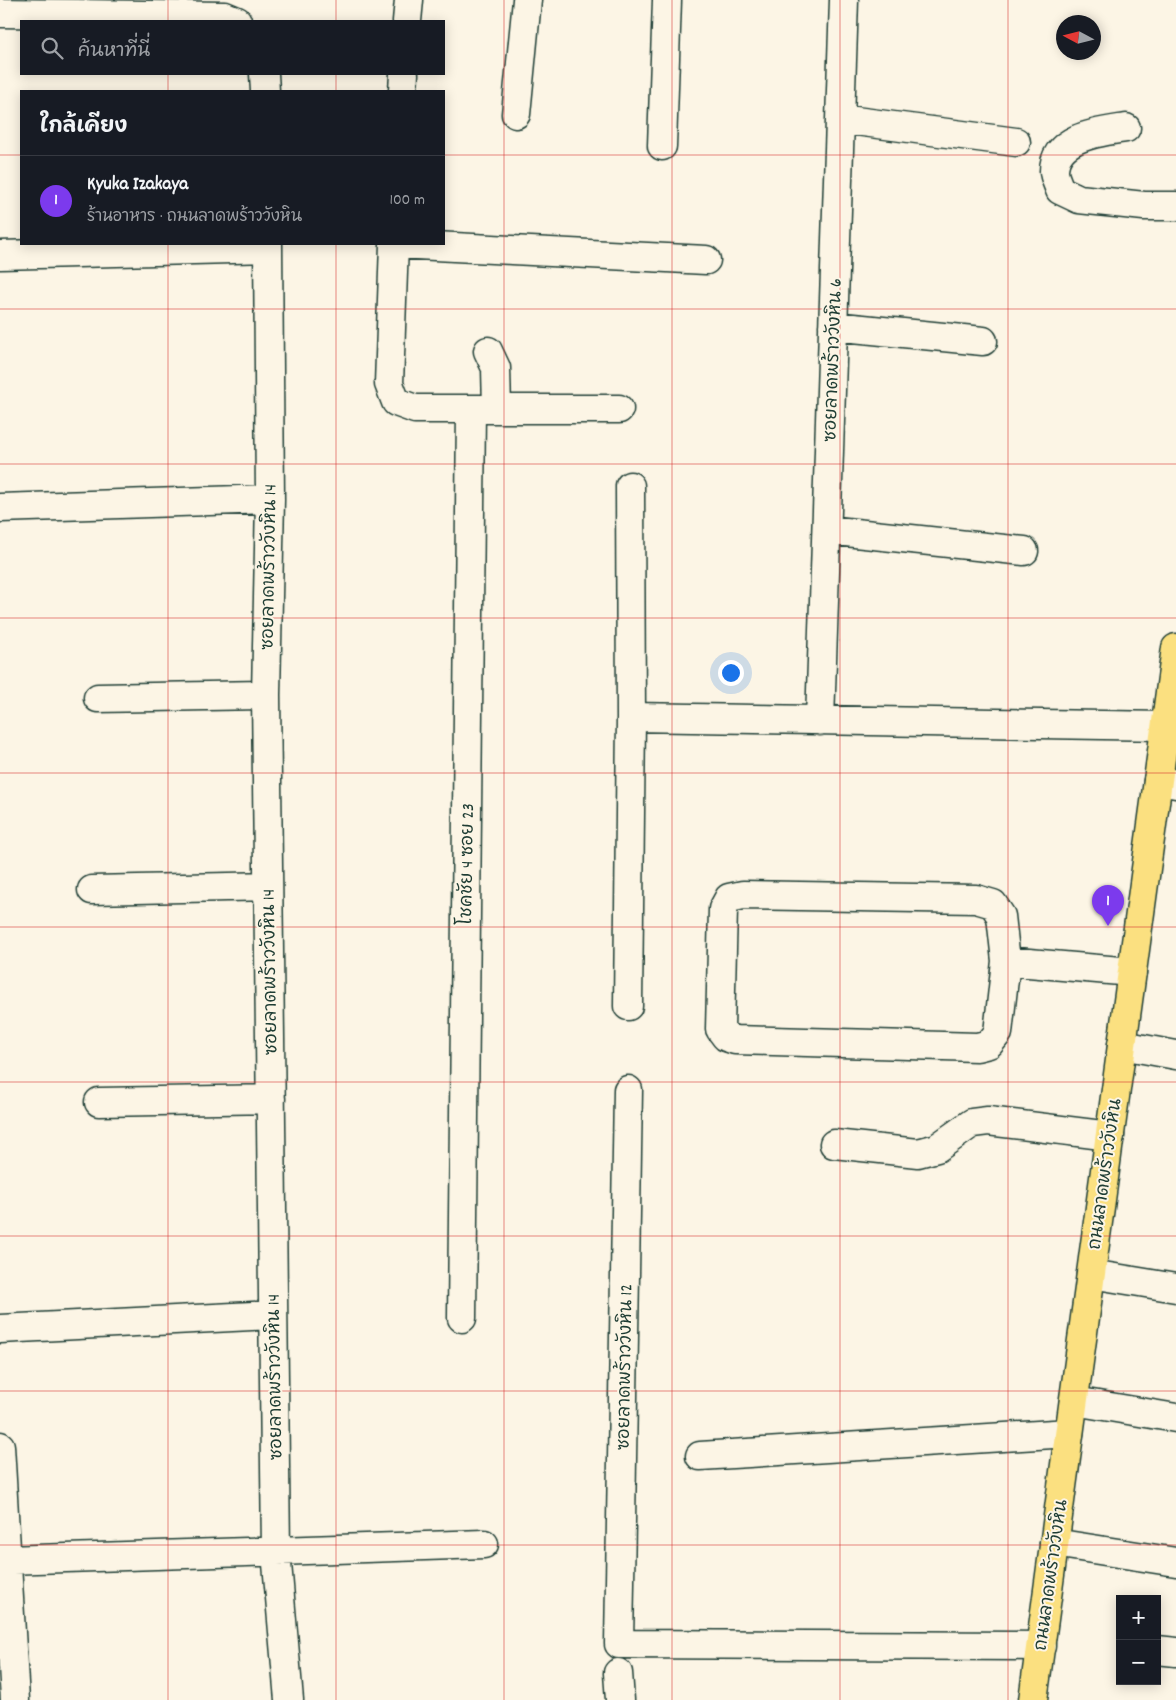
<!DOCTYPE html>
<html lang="th">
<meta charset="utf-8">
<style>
body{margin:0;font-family:Dekko,"Playpen Sans Thai",sans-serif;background:#20242c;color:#f1f3f6}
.controls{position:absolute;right:15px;bottom:15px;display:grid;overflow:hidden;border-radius:0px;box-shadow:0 2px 12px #0003}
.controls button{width:45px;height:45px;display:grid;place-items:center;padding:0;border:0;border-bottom:1px solid #363941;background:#171b24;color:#f1f3f6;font:25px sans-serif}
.compass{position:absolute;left:1056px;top:15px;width:45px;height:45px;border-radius:50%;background:#171b24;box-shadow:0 2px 12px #0003;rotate:277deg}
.you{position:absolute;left:730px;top:672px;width:18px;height:18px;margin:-12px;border:4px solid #fff;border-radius:50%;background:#1a73e8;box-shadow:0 0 0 8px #1a73e833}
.badge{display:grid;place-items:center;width:32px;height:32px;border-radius:50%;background:#7c3aed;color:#fff;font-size:16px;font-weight:700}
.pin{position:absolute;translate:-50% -41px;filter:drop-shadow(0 1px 2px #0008)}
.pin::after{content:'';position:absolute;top:26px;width:18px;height:15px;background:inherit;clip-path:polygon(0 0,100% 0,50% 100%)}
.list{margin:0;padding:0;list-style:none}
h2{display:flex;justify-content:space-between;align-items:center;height:65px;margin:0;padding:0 20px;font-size:21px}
h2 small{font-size:16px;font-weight:400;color:#9ea1a6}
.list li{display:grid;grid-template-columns:32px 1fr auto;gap:15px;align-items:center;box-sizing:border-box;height:90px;padding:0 20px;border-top:1px solid #363941}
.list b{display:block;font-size:19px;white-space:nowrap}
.list p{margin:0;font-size:16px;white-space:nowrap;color:#9ea1a6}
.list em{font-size:16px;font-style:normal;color:#9ea1a6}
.icon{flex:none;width:28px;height:28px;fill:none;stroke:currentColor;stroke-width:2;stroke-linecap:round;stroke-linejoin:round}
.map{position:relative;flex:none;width:1176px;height:1700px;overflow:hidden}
.search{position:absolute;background:#171b24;box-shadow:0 2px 12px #0003;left:20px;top:20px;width:425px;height:55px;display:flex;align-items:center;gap:12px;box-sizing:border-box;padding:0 18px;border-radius:0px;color:#9ea1a6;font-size:19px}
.panel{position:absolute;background:#171b24;box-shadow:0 2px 12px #0003;left:20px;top:90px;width:425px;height:155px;border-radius:0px}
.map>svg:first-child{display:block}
</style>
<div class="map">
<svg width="1176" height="1700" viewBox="0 0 1176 1700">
<rect width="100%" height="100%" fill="#fcf5e5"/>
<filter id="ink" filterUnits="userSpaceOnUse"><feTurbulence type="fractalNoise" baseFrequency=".02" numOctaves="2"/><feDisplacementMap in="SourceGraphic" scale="10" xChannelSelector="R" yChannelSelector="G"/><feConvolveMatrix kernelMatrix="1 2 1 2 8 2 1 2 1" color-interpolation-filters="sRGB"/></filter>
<g filter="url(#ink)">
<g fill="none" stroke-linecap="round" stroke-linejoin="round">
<g stroke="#1f3d34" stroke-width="31">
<path id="minor" d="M0,13L225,16L237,21
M407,21L409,0
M264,74L265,91
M403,91L404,74
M516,114L527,0
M840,119L1016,142
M1126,128C1101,132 1054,136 1054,171C1054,177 1058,184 1060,190L1079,199L1144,206H1176
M662,146L667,0
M268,244L270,499L266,695L276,1552L289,1700
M394,244L389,384L396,402L415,409H619
M397,244L706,260
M0,255L268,248
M833,326L983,341
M488,351L496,368L497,409
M0,508L270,499
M827,530L1024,551
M98,698L266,695
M631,717L1165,726
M820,721L844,0
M1158,781L1176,784
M92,890L268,886
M1006,961L998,1033L989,1044L977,1047L735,1040L726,1037L720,1029L723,909L729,898L743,895L976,899L993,904L1001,916L1006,961L1132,972
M628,1006L631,717L630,486
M1122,1045L1176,1055
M628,1090L619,1644L1041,1646
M99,1102L271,1099
M834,1144L918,1153L937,1148L972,1123L988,1121L1110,1136
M1091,1274L1176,1288
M462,1318L471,409
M0,1329L273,1315
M1074,1401L1176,1418
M0,1446L15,1700
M700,1456L1069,1433
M1054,1543L1176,1562
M6,1560L484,1544
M1157,1650L1176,1652
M618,1673L620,1700"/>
</g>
<g stroke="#1f3d34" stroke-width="31">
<path id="major" d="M1033,1700L1176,648"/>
</g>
<use href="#minor" stroke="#fcf5e5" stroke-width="28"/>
<use href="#major" stroke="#fbe080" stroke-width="28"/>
</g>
</g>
<path fill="none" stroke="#d62828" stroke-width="1" stroke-opacity="0.55" d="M168,0V21M336,0V21M504,0V1700M672,0V1700M840,0V1700M1008,0V1700M168,74V91M336,74V91M0,155H21M444,155H1176M168,244V1700M336,244V1700M0,309H1176M0,464H1176M0,618H1176M0,773H1176M0,927H1176M0,1082H1176M0,1236H1176M0,1391H1176M0,1545H1176"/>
<g text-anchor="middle" stroke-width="4" stroke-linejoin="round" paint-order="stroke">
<g font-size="18" fill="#1f3d34" stroke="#fcf5e5">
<text transform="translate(832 360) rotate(-88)" y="6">ซอยลาดพร้าววังหิน 6</text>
<text transform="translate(268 567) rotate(-89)" y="6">ซอยลาดพร้าววังหิน 14</text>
<text transform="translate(466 864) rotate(-89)" y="6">โชคชัย 4 ซอย 23</text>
<text transform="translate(269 972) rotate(-91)" y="6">ซอยลาดพร้าววังหิน 14</text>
<text transform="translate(1104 1174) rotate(-82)" y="6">ถนนลาดพร้าววังหิน</text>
<text transform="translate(624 1367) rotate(-89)" y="6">ซอยลาดพร้าววังหิน 12</text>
<text transform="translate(274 1377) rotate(-91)" y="6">ซอยลาดพร้าววังหิน 14</text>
<text transform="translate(1050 1575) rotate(-82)" y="6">ถนนลาดพร้าววังหิน</text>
</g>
</g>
</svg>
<div class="controls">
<button>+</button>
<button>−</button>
</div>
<svg class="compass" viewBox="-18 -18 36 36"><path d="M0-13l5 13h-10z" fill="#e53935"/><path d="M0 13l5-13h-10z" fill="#9ea1a6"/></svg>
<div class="you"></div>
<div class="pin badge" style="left:1108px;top:926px">1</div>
<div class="search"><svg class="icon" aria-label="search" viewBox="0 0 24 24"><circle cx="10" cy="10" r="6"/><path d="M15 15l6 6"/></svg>ค้นหาที่นี่</div>
<section class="panel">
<h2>ใกล้เคียง<small></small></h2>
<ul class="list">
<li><span class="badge">1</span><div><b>Kyuka Izakaya</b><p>ร้านอาหาร · ถนนลาดพร้าววังหิน</p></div><em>100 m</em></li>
</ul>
</section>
</div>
